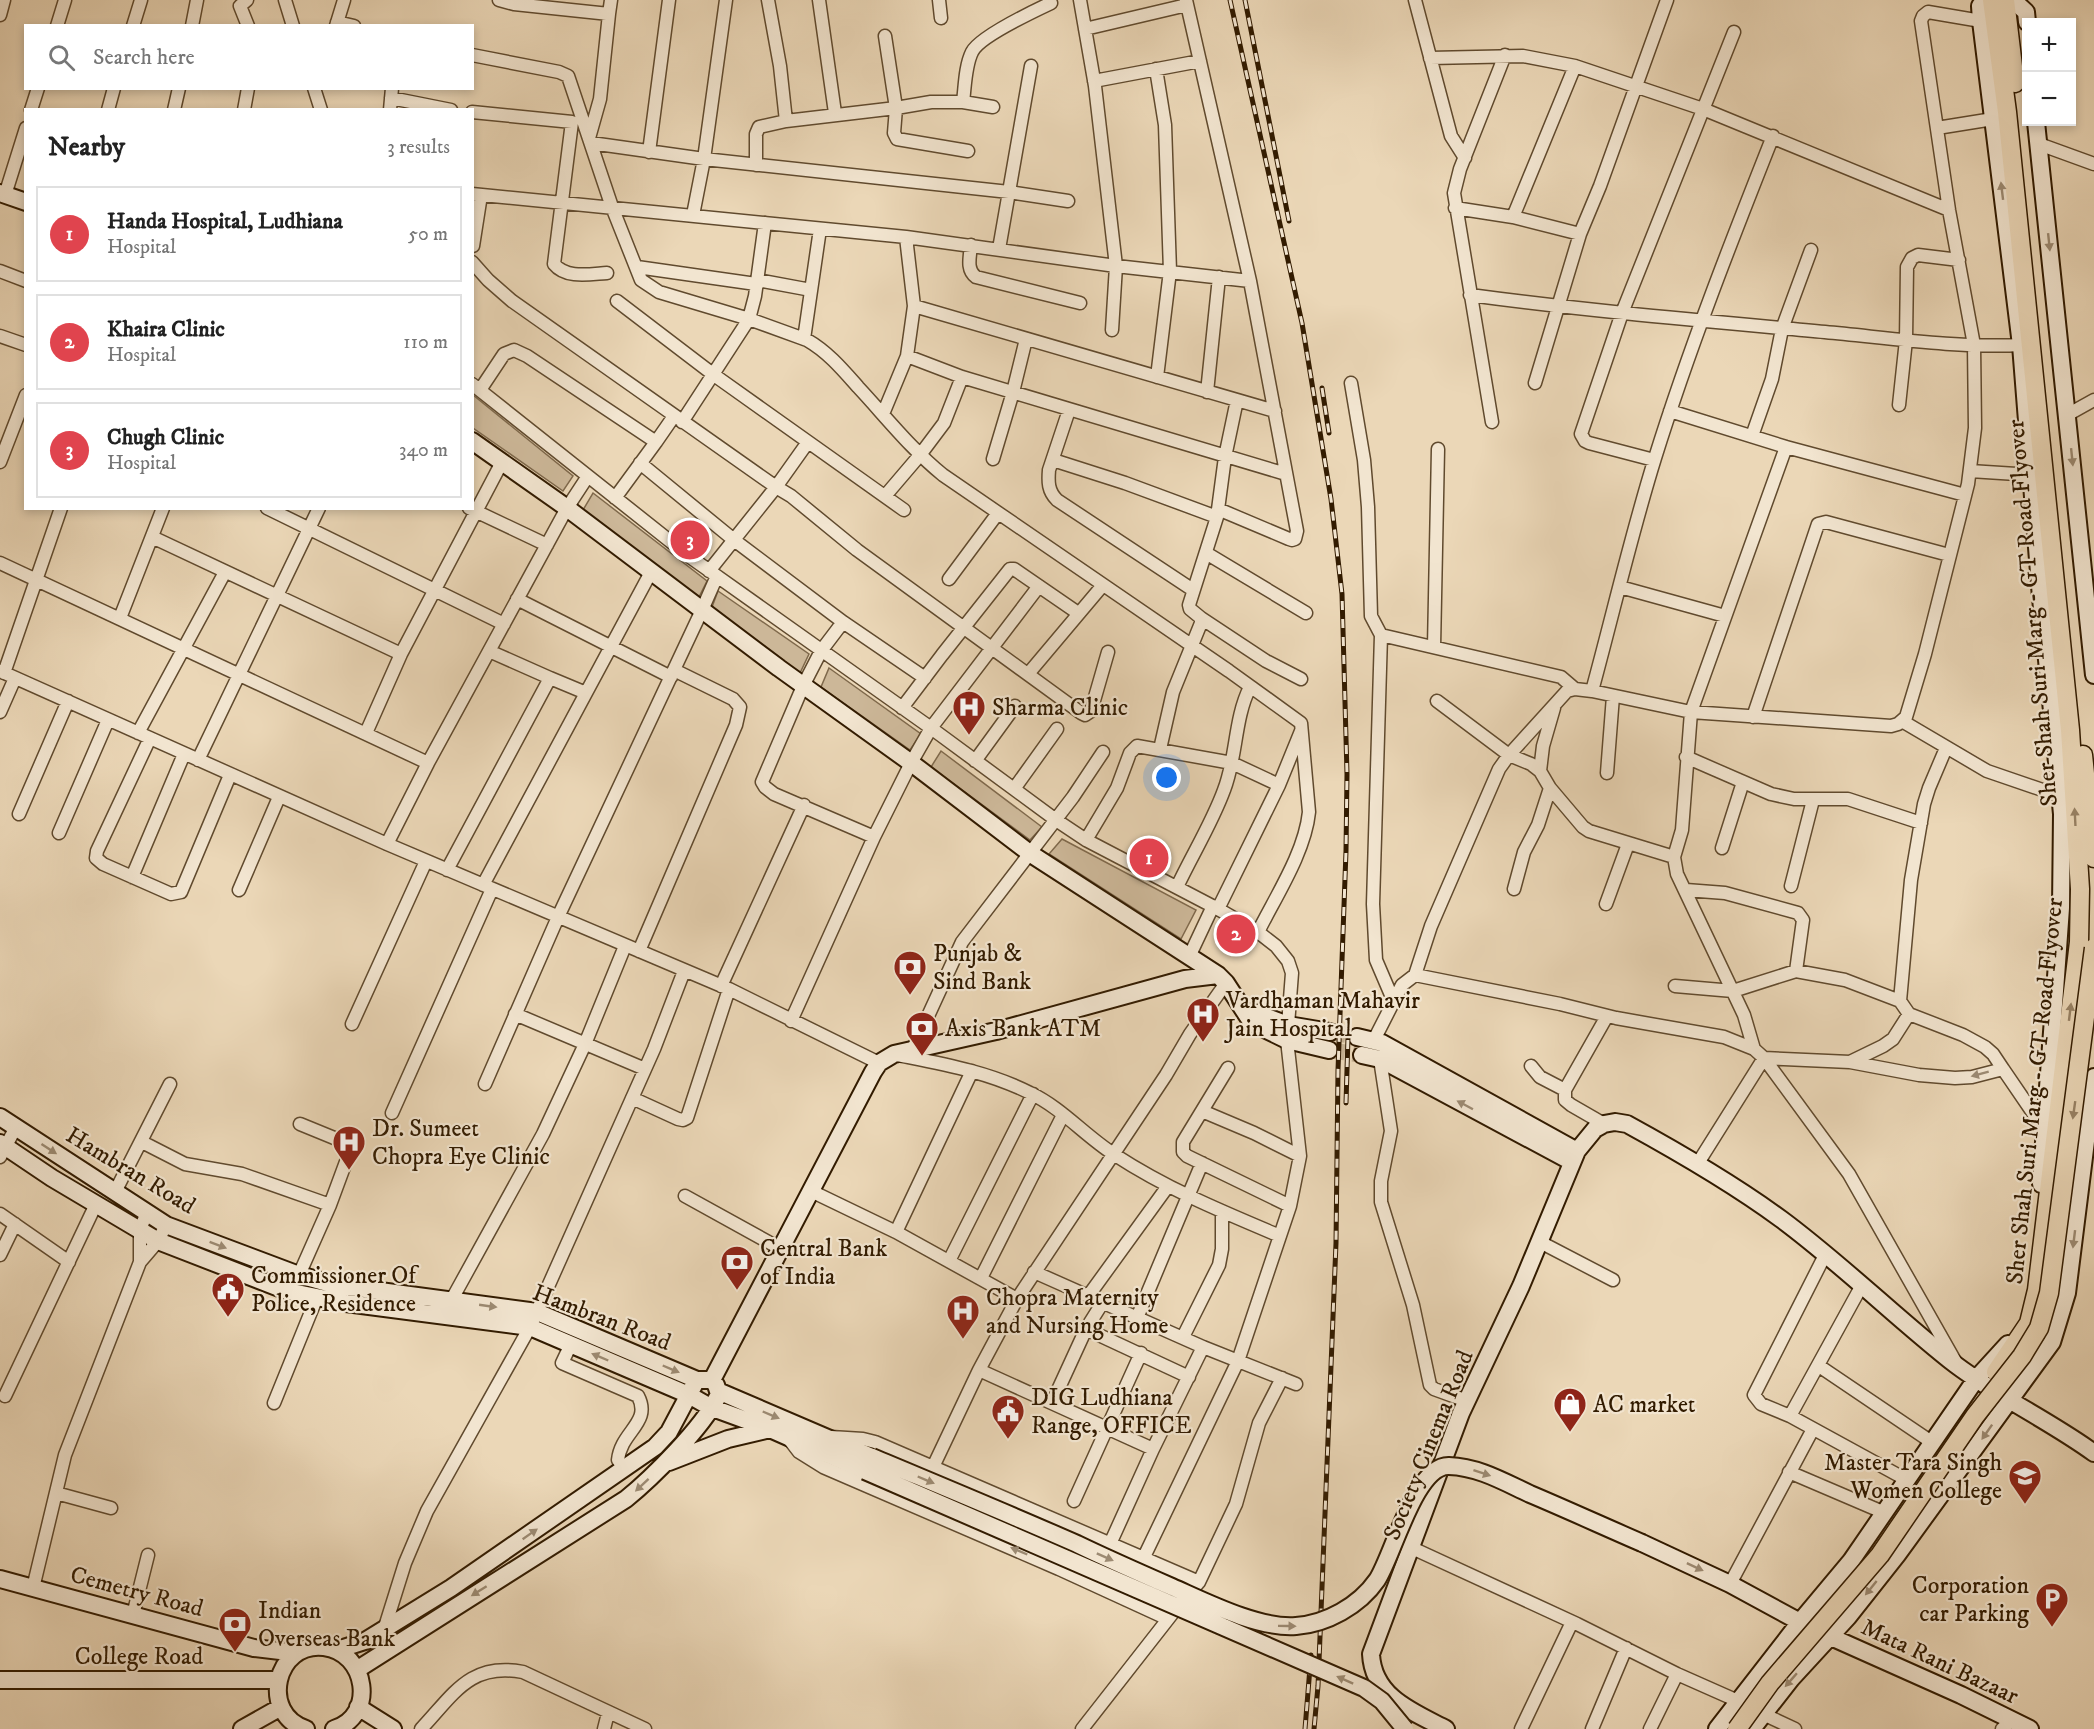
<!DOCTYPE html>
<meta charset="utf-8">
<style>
body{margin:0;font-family:"IM FELL DW Pica",serif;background:#f6f6f6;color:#222}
.controls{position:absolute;right:18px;top:18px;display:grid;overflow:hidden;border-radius:0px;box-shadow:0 3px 9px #0003}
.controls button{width:54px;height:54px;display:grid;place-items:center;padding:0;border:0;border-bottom:2px solid #e0e0e0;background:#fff;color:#222;font:30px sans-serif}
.you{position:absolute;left:1167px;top:778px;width:21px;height:21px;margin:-15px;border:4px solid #fff;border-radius:50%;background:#1a73e8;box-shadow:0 0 0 9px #1a73e833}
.badge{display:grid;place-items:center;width:39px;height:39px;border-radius:50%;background:#ea580c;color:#fff;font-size:20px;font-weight:700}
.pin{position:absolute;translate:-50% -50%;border:3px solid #fff;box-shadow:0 2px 6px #0006}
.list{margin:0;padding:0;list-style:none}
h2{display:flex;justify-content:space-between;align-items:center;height:78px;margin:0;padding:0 24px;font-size:26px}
h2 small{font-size:20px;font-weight:400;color:#767676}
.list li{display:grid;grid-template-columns:39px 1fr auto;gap:18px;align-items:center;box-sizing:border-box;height:96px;margin:0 12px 12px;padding:0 12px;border:2px solid #e0e0e0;border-radius:0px}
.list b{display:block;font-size:22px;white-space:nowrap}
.list p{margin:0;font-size:20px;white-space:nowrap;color:#767676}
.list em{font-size:20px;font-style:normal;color:#767676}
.icon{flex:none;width:33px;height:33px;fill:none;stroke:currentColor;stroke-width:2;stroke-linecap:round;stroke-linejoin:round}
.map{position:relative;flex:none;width:2094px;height:1729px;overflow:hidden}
.search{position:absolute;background:#fff;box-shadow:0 3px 9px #0003;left:24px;top:24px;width:450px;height:66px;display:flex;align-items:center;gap:15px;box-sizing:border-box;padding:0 21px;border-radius:0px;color:#767676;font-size:22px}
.panel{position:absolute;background:#fff;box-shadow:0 3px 9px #0003;left:24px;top:108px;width:450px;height:402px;border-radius:0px}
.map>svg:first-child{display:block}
</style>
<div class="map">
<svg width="2094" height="1729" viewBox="0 0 2094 1729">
<rect width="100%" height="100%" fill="#ebd7b7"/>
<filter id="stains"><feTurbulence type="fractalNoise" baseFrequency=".00333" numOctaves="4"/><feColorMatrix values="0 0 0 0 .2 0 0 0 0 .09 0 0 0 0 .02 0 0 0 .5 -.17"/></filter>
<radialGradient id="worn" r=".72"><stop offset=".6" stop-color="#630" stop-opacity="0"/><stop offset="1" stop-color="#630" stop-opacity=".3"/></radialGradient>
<path fill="#ccb798" stroke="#7f694c" stroke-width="1.5" d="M473,395L573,476L563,491L473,428Z
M593,493L707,581L698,599L583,510Z
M718,591L809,654L800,673L712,607Z
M829,668L921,734L910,750L821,687Z
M941,751L1042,827L1030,840L931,767Z
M1062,839L1196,910L1181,939L1049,854Z"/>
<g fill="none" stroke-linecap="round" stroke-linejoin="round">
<path stroke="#c6b192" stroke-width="16" stroke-dasharray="16 8" stroke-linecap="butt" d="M1330,1032L1357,1037
M1329,1050L1362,1055"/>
<g stroke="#604a2e" stroke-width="15">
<path id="street" d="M247,0L240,6L248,26
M285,0L293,26
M499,0L514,4L609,14L611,0
M819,0L835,113
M939,0L941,18
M1080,0L1095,86L1116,266L1112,330
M1186,0L1250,281L1297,531L1295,539L1292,540L1289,539L1218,509
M1415,0L1451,136L1465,158
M0,15L4,0
M337,22L354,26
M57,26L65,0
M133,26L141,0
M192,26L197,0
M336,26L344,0
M1085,29L1187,5
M885,36L896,108L931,102H963
M472,55L559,72L568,76L612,207L641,280L659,292L749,319L807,340C828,352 843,370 858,387C886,417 911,449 943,475L1229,671L1301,723L1309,812C1305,852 1276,896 1258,932
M1430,58L1523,56L1575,66L1703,109L1949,210
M1156,69L1165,125L1170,271L1157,377
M1094,81L1200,61
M314,88L321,110
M391,98L451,110
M993,107L963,102C965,87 965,66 972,52C979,37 1034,11 1051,3
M31,110L38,88
M108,110L114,88
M174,110L179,88
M244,110L248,88
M390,110L392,88
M472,112L572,122L554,264C566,279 590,274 607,273
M786,121L896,108L894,133L897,139L968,151
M1937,128L1993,119
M589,138L600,99L609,14
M591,143L704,159L1009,192L1068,201
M2039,144L2094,164
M649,152L669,0
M756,165V134L759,127L786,121L780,66L768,0
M472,194L906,237
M5,195L26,128
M1455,208L1513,217L1580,234
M693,215L704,159L726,0
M1513,217L1575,66
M971,245C970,257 966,270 976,277L1080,303
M473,246L481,195
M999,249L1031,66
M472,262L488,280L512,301L776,487L709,571
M637,267L756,284
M0,271L26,281
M757,280L811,290
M1250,281L1116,266L906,237L914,306L1275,411
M1470,295C1588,311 1706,321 1825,332C1890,338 1956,348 2021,345
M617,301L714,375L904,510
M914,306L907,356L962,377L1286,474
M0,336L26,345
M804,339L820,229
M1351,383L1364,460L1368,507L1371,616L1381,635L1373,904L1376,960L1394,1002
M1535,383L1580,234L1600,186L1667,0
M472,384L690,557L931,728L1056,820L1086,840L1218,909L1258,932L1276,946L1288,961L1292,973L1288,1025
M480,390L504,354L514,350L527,356L656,442L615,498
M1207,392L1219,277
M1899,405L1906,340L1907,267L1912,258L1918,255L1959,260
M1069,410L1049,470C1048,482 1048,491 1057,500L1193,590
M1670,411L1786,447L1965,495
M883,414L907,356
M2067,415L2094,400
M682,422L749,319L755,296L765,223
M1492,422L1454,193L1460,169L1505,55
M1752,436L1772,379L1782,329L1811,250
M656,442L674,416
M808,442L776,487L791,496L857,550L1081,713L1085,715L1091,711L1108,652
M993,459L1013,392L1026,339
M1053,460L1125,483L1217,517
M1654,460L1589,443L1585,441L1581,434L1622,313L1734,32
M0,462L26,395
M640,463L734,540L843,622L821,651L803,686L762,782L765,787L774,794L874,837L911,763L931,728L1039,586
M1970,471L2032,475
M885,496L920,455L944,423L962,377
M267,508L504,624
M469,508L547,545
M152,537L401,654
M1206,553L1306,613
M0,563L428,763
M949,579L998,513
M1620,587L1725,616
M517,599L671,677
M120,618L163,508
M1201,618L1266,661L1301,679
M843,622L925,678
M1381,635L1561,677L1575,689
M1434,647L1438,449
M489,651L550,678
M0,671L387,844L729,989L879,1063
M4,673L61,508
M1028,674L1103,585
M1592,691C1613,614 1631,535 1655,458C1689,349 1731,242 1773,136
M1437,701L1509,755L1531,764L1540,771L1550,788L1583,827L1589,831L1674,857
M902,708L942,655L1010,569H1014L1078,613
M0,712L15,678
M1753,717L1818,524L1826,522L1949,555
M1902,721L1987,771L2060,796
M138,733L225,572
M366,733L401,654L502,462
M150,738L97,851L96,858L103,864L171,894L181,892L230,775
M1946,748L1929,788L1924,804L1911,880L1900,1001L1909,1014L1963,1035L1985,1047L1993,1054L2003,1069
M1160,749L1173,692L1201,623V618L1190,609L1189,605L1217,517L1225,457L1237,400
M1686,757L1771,794L1794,799H1848L1921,823
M198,760L319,508
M975,761L1015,706
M1540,771L1543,746L1554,708
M1607,773L1613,696
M1014,789L1057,729
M19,814L68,701
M59,833L108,720
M1086,840L1117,788L1130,753L1137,746L1232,763L1279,785
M387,844L428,763L567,508L588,476
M1722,848L1743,782
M447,870L550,678L586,693L651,572
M132,877L184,754
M483,885L586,693
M1791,886L1813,800
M1177,887C1192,855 1212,823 1224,790C1237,757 1234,719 1250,687
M1514,889L1524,852L1538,825L1550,788
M239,890L279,797
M1686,890L1725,893L1798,913L1803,920L1796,971
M1606,904L1628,844
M1218,909L1279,785L1301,731
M639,951L736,725L740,707L733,699L674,670
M1189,957L1213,906
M1415,975L1431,926L1499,769L1509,755L1567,691L1575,689L1592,691L1691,712L1891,726L1898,724L1906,717L1925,654L1968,484L1975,428L1974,345L1949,210L1921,21L1923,16L1928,12L1981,21
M721,986L804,805
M1675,986L1733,991L1796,971L1845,980L1900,1001
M515,1014L645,1069
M791,1021L874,837
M352,1024L426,861
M1374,1040L1402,985L1415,975L1560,1004L1616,1018L1724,1037L1754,1049L1764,1058L1849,1174L1955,1361
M1754,1049L1744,1015L1677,874L1674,857L1682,830L1691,712L1786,447
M912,1051L962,942L1073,797L1103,752
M898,1055C943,1064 989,1072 1030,1093C1062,1108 1085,1136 1115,1155C1167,1189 1223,1212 1280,1236
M1380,1059L1391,1131L1381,1181V1202L1413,1305L1430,1385L1434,1389L1467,1401
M1850,1062L1883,1046L1893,1039L1909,1014
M1531,1066L1540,1077L1565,1090
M1228,1068L1183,1142V1152L1187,1156L1290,1206
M485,1084L558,917L702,610L717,576
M632,1098L678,1119L683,1120L687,1118L729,989
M1202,1111L1254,1133L1300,1156
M392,1113L492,889
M1604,1124L1571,1105L1565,1100V1090L1607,1016
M142,1142L185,1164L242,1174L330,1205
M0,1157L16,1127
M1698,1163L1764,1058L1850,1062L1919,1075L1955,1078L1972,1077L2003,1069L2046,1132
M811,1191L896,1232L1017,1299
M115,1192L170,1084
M685,1196L781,1249
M0,1214L69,1262
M896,1232L972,1071
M1540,1242L1613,1280
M0,1255L15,1224
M1825,1255L1754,1395L1761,1404L1790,1416L1907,1480
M949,1261L1033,1094
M140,1262V1230L147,1212
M1034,1272L1203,1347L1296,1384
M299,1275L330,1205L347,1159L349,1149L344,1142L300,1124
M981,1278L1063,1115
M1089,1295L1168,1186
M451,1301L543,1134L585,1044L625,946
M1137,1318L1202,1163
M1086,1329L1189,1377
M1183,1337L1219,1265L1222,1249V1212
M571,1344L562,1363L638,1396C652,1423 621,1431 618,1460L624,1468
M1819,1366L1933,1443
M979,1370L1153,1449
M5,1396L96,1204
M274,1403L317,1297
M1052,1403L1086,1329L1103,1302
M1790,1416L1862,1285
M831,1437L863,1439L875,1442L1199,1582
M789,1439L799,1452L823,1467L1059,1569L1168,1619
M933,1467L979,1370L1017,1299L1166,1075L1190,1034L1226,983
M1789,1472L1885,1513
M56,1493L111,1508
M1074,1501L1141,1353
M1110,1544L1153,1449L1203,1347
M1412,1548L1577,1624L1677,1674L1738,1701
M1144,1557L1238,1361L1290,1206L1300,1156L1287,1040
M1730,1584L1813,1429
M33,1588L65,1455L140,1262L158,1241L166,1225
M1185,1598L1199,1582L1236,1504L1259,1423L1282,1378
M133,1615L148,1555
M384,1630L405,1563L427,1511L530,1327L654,1049L684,971
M1763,1714L1795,1729
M421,1729C454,1694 470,1662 523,1672L645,1729
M604,1729L608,1713
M1082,1729L1172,1614
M1521,1729L1572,1622
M1592,1729L1626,1648
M1650,1729L1677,1674
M2002,1729L2012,1720"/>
</g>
<g stroke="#321b00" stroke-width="20">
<path id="secondary" d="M1984,0L1980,6L1981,21L2021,345L2041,598L2062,814L2061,908L2041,1184
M2013,0L2026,12L2027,22
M2036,122L2094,675
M0,193L26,202
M472,441L567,508L779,668L914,765L1031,854L1218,975L1226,983L1250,1020L1254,1024L1287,1040L1329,1050
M1246,1013H1256L1288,1025L1330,1032
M1357,1037L1382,1043L1577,1151
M1362,1055L1380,1059L1572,1162
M0,1117L166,1225L299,1275L335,1285L537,1312L697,1380H712L716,1385L718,1391
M0,1143L52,1178L158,1241L287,1291L346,1303L530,1327L689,1395L710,1407L770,1429L865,1471
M712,1380L873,1072L879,1063L894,1054L996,1031L1185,979L1218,975
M718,1391L872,1457
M669,1462L728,1439L770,1429
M1642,1543L1730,1584L1800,1622
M0,1579L254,1648L297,1653
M1831,1637L1961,1695L2030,1729
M337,1650L365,1641L451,1588L655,1447L669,1432L694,1385
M358,1669L626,1499C652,1478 702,1428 717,1398
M0,1680H278
M358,1707L393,1729
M242,1729L281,1707
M306,1729C259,1714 275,1641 324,1647C367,1652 377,1716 334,1729
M1446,1729C1413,1712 1373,1697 1371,1654L1461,1413L1521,1286L1577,1151L1595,1129L1604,1124L1615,1122L1627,1124C1680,1153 1732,1183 1781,1219C1842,1264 1896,1318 1956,1365C2000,1398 2050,1421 2094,1453
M1717,1729L1800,1622L1851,1561L1976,1379L2008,1344
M1752,1729L1791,1679L1848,1617L1897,1555L2052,1342L2067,1293L2094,1077"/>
</g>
<g stroke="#321b00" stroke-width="21">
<path id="primary" d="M1992,0L2007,112L2070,730L2080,889L2079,942L2037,1290L2029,1323L1996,1372
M2005,0L2015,83
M2083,755L2094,858"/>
</g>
<use href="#street" stroke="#f2e5d0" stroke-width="12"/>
<use href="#secondary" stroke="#f2e5d0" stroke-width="16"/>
<use href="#primary" stroke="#ebd7b7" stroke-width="18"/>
<g stroke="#321b00" stroke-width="5">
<path id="rail" d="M1230,0L1302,323L1331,499L1342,594L1347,774L1346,851L1338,1070L1336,1243L1318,1686L1314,1729
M1245,0L1289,221
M1322,388L1329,433
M1346,1103L1348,1037
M1305,1729L1311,1655"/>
</g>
<use href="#rail" stroke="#f2e5d0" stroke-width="3" stroke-dasharray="9" stroke-linecap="butt"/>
<g stroke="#321b00" stroke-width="20" stroke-linecap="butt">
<path id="secondary-bridge" d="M872,1457C941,1486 1009,1514 1077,1544C1108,1559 1140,1573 1172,1587C1206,1602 1259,1629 1296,1626C1326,1624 1359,1606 1377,1580C1393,1556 1415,1465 1449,1466C1479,1467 1504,1482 1530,1494C1568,1510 1605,1527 1642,1543
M865,1471L1364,1688L1382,1701L1405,1729"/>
</g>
<g stroke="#321b00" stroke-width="21" stroke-linecap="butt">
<path id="primary-bridge" d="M1737,1729L1770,1683L1880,1555L1975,1416L2022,1356L2039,1328L2049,1293L2094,948"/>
</g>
<use href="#secondary-bridge" stroke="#f2e5d0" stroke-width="16"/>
<use href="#primary-bridge" stroke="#ebd7b7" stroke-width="18"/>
</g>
<defs><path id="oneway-solid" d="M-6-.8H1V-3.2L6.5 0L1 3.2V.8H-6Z" transform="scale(1.5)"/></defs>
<g fill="#9c8a72">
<use href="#oneway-solid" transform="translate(2002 191) rotate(-97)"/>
<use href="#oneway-solid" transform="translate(2049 242) rotate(84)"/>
<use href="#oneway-solid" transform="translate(2072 457) rotate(84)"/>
<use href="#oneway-solid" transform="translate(1980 1074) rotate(165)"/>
<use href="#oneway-solid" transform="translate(1465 1105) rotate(-152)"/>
<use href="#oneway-solid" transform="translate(49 1149) rotate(33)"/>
<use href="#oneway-solid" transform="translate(2074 1239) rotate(97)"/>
<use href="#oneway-solid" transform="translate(218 1245) rotate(21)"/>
<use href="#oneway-solid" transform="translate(488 1306) rotate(8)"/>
<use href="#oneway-solid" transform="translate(600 1357) rotate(-157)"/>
<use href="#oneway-solid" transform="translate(671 1369) rotate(23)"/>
<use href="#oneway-solid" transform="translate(771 1415) rotate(23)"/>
<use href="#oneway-solid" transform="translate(1987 1432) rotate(125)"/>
<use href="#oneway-solid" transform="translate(1482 1473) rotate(18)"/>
<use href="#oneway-solid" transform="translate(926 1480) rotate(23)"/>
<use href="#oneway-solid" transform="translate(642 1485) rotate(137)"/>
<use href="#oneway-solid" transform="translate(530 1534) rotate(-35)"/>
<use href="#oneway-solid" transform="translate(1019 1551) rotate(-157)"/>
<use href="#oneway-solid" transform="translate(1105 1557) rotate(24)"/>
<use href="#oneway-solid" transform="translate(1695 1567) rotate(25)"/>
<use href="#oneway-solid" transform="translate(1871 1588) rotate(129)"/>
<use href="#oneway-solid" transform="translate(479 1591) rotate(148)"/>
<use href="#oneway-solid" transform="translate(1287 1626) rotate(1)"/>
<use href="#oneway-solid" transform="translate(1345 1680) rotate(-156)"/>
<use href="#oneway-solid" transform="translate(1791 1680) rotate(131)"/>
</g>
<g fill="#988265">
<use href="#oneway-solid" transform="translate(2075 817) rotate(-93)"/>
<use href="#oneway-solid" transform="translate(2070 1012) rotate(-83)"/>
<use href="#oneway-solid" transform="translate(2074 1110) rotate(98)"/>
</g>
<defs>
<g id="hospital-pin" transform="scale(1.725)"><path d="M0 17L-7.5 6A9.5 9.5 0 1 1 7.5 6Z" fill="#8f2418" stroke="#f2e5d0"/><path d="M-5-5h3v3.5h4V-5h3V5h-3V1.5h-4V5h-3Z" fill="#fff"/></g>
<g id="bank-pin" transform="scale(1.725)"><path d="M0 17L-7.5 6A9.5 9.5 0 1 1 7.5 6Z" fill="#8f2418" stroke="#f2e5d0"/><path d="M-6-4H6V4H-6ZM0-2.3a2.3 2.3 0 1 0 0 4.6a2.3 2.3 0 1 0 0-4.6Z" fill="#fff"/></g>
<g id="civic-pin" transform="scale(1.725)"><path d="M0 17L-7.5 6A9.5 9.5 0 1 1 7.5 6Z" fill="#8f2418" stroke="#f2e5d0"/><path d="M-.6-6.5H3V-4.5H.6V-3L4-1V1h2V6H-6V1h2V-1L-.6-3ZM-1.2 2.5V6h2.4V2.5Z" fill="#fff"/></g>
<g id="shop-pin" transform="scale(1.725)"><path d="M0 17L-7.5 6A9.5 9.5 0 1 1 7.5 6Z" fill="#8f2418" stroke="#f2e5d0"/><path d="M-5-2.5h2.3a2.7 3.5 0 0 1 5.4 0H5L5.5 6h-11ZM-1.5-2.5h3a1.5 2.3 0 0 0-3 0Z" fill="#fff"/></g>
<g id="university-pin" transform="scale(1.725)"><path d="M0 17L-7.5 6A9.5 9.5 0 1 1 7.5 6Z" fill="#8f2418" stroke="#f2e5d0"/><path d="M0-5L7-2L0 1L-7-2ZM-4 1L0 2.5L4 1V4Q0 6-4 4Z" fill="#fff"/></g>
<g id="parking-pin" transform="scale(1.725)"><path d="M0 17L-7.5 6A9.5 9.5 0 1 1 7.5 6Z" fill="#8f2418" stroke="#f2e5d0"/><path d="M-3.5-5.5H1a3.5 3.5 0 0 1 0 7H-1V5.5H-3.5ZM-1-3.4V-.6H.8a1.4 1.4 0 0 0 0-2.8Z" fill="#fff"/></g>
</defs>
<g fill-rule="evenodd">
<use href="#hospital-pin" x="969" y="707"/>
<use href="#bank-pin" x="910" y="967"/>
<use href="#hospital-pin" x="1203" y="1014"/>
<use href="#bank-pin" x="922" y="1028"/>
<use href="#hospital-pin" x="349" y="1142"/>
<use href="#bank-pin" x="737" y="1262"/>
<use href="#civic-pin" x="228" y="1289"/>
<use href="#hospital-pin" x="963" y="1311"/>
<use href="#shop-pin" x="1570" y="1404"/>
<use href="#civic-pin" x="1008" y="1411"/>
<use href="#university-pin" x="2025" y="1476"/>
<use href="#parking-pin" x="2052" y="1599"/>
<use href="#bank-pin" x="235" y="1624"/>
</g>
<g text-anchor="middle" stroke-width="4.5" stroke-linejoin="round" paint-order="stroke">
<g font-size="24" fill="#321b00" stroke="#f2e5d0">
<text transform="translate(2032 613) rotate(-95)" y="8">Sher Shah Suri Marg - GT Road Flyover</text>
<text transform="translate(2034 1091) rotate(-84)" y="8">Sher Shah Suri Marg - GT Road Flyover</text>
<text transform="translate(131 1170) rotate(31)" y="8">Hambran Road</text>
<text transform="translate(602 1317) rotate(21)" y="8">Hambran Road</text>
<text transform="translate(1428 1445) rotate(-68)" y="8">Society Cinema Road</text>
<text transform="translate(137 1591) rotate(15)" y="8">Cemetry Road</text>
<text x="139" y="1664">College Road</text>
<text transform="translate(1940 1661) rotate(25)" y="8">Mata Rani Bazaar</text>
</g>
<g font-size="24" fill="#321b00" stroke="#f2e5d0" text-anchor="start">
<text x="992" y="715">Sharma Clinic</text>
<text x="933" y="961">Punjab &amp;<tspan x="933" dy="28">Sind Bank</tspan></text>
<text x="1226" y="1008">Vardhaman Mahavir<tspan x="1226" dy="28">Jain Hospital</tspan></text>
<text x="945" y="1036">Axis Bank ATM</text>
<text x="372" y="1136">Dr. Sumeet<tspan x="372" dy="28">Chopra Eye Clinic</tspan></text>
<text x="760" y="1256">Central Bank<tspan x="760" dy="28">of India</tspan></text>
<text x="251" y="1283">Commissioner Of<tspan x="251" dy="28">Police, Residence</tspan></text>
<text x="986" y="1305">Chopra Maternity<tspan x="986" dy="28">and Nursing Home</tspan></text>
<text x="1031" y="1405">DIG Ludhiana<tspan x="1031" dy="28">Range, OFFICE</tspan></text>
<text x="1593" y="1412">AC market</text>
<text x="2002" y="1470" text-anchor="end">Master Tara Singh<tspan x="2002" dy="28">Women College</tspan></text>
<text x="2029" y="1593" text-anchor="end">Corporation<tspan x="2029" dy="28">car Parking</tspan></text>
<text x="258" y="1618">Indian<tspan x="258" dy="28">Overseas Bank</tspan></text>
</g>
</g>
<rect width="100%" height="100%" filter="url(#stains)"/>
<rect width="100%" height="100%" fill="url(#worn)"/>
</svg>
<div class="controls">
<button>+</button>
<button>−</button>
</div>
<div class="you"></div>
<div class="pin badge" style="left:1149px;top:858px;background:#e0444e">1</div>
<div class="pin badge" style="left:1236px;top:934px;background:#e0444e">2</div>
<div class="pin badge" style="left:690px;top:540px;background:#e0444e">3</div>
<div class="search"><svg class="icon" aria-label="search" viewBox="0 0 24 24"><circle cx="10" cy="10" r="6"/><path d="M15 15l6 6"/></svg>Search here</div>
<section class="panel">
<h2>Nearby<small>3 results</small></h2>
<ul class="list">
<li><span class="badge" style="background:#e0444e">1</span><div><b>Handa Hospital, Ludhiana</b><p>Hospital</p></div><em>50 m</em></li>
<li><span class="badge" style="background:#e0444e">2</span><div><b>Khaira Clinic</b><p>Hospital</p></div><em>110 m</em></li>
<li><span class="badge" style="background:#e0444e">3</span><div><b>Chugh Clinic</b><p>Hospital</p></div><em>340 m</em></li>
</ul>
</section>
</div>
